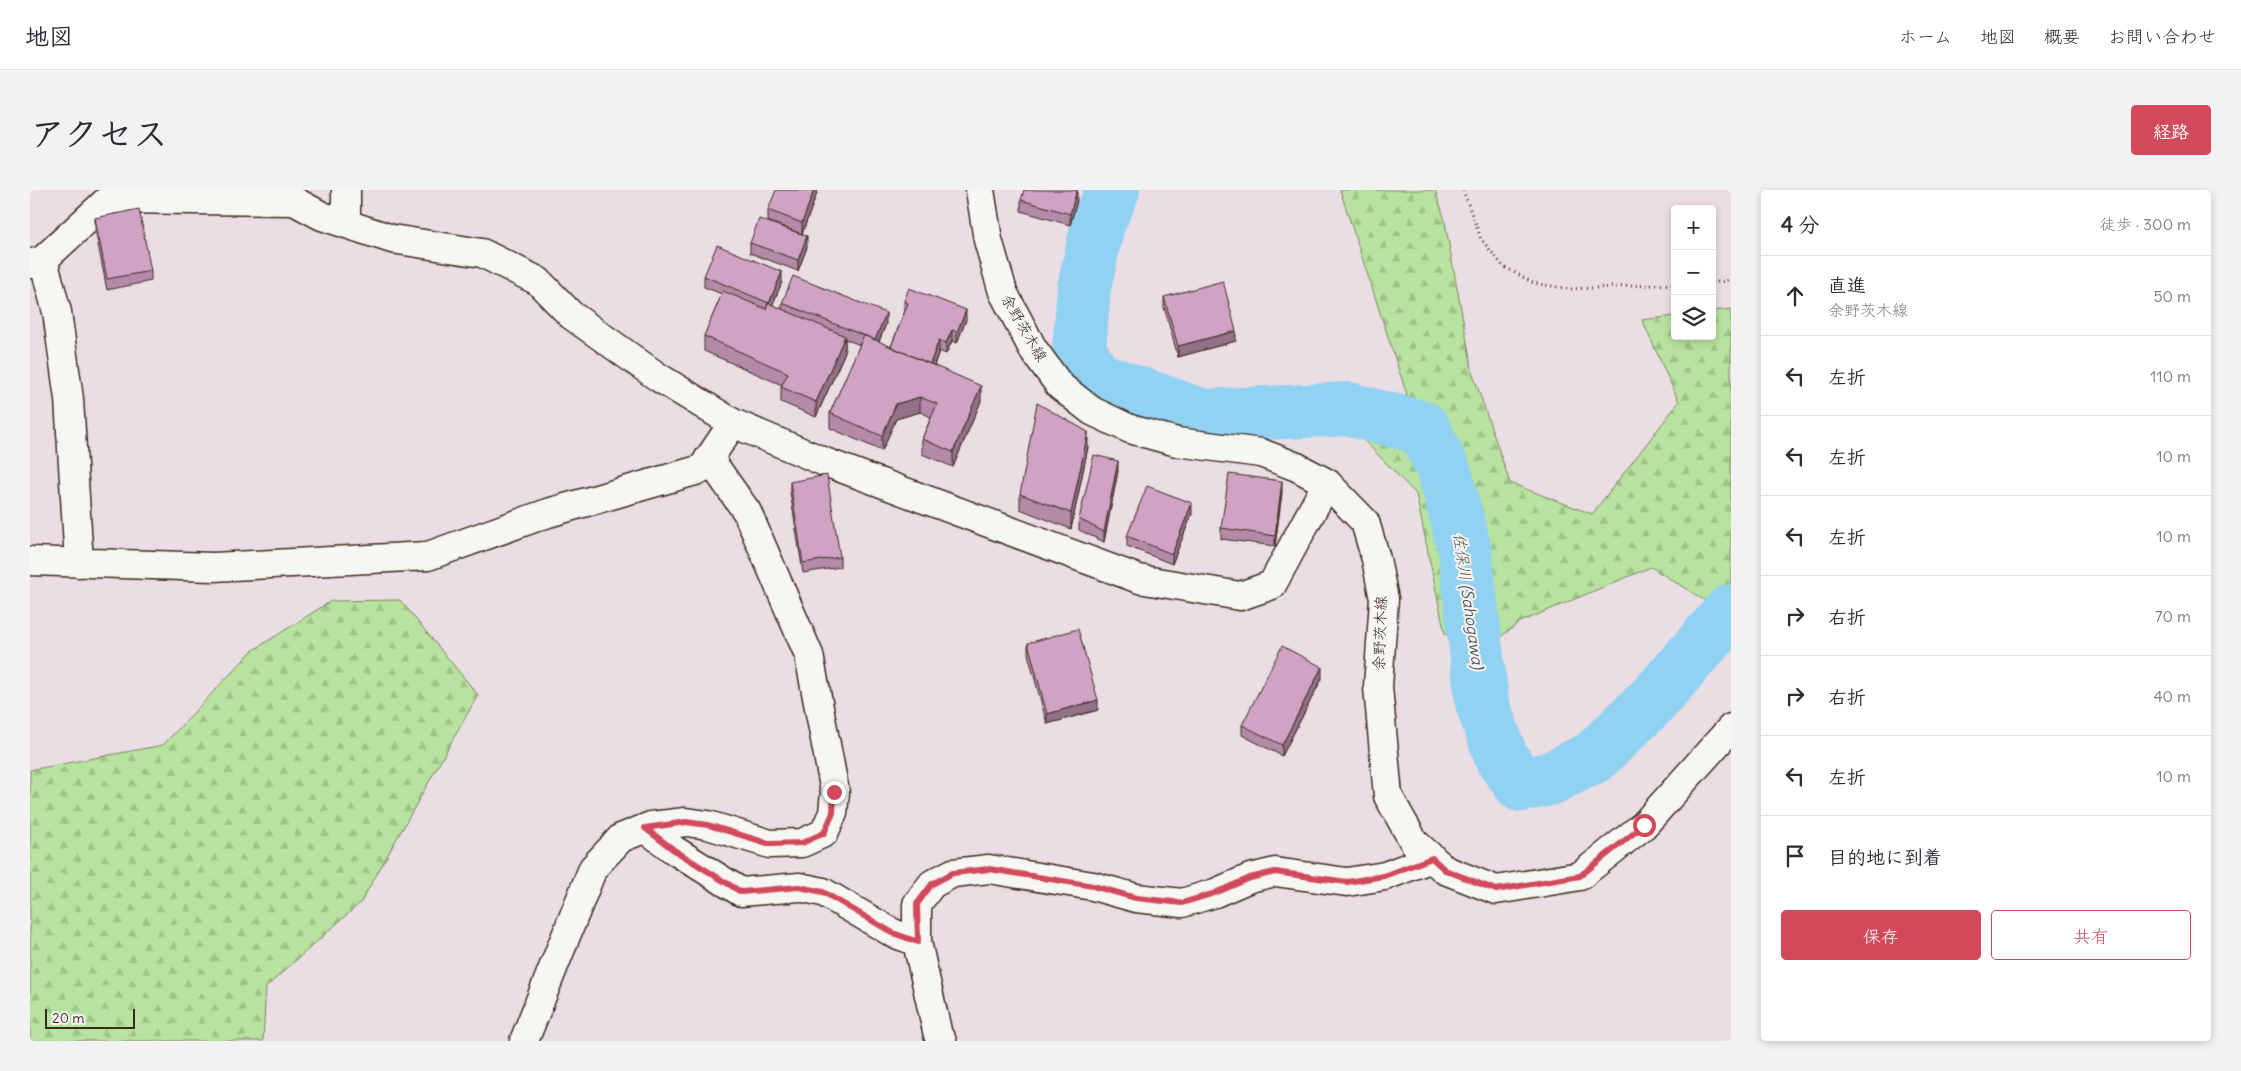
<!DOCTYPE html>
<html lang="ja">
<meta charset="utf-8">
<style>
body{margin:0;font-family:Delius,"Klee One",sans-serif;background:#f2f2f3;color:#2b2b33}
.controls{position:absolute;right:15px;top:15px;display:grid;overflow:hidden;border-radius:5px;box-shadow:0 2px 8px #0003}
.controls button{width:45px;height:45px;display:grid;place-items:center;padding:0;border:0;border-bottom:1px solid #e1e1e2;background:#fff;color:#2b2b33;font:25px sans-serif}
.scale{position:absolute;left:15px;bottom:12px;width:90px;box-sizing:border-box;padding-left:5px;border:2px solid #3b2a1e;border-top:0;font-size:14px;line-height:18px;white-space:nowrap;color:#3b2a1e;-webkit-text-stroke:4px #f6f6f2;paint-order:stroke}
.stop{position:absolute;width:15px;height:15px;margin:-11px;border:4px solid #d1495b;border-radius:50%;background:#fff}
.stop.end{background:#d1495b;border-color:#fff;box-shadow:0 1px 5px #0008}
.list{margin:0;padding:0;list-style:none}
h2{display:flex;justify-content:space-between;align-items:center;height:65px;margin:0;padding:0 20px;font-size:21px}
h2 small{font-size:16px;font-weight:400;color:#7c7c81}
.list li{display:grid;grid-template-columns:32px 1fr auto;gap:15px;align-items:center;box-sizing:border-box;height:80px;padding:0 20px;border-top:1px solid #e1e1e2}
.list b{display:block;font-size:19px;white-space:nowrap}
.list p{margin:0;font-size:16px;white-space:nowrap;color:#7c7c81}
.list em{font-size:16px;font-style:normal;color:#7c7c81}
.actions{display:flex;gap:10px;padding:15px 20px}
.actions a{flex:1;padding:11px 0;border:1px solid #d1495b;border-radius:5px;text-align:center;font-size:18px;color:#d1495b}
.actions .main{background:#d1495b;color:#fff}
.icon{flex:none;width:28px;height:28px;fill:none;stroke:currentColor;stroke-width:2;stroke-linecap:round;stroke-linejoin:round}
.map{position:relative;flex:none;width:1701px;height:851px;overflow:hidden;border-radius:5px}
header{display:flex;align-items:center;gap:30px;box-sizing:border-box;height:70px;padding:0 25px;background:#fff;border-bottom:1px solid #e1e1e2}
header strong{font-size:24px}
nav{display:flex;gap:28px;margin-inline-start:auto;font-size:18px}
.intro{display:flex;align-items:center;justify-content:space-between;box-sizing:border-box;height:120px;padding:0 30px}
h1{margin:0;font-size:35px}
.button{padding:12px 22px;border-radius:5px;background:#d1495b;color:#fff;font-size:18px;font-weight:700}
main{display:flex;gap:30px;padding:0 30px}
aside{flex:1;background:#fff;border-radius:5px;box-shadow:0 2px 8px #0003}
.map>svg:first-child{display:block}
</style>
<header>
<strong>地図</strong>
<nav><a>ホーム</a><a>地図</a><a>概要</a><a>お問い合わせ</a></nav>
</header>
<div class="intro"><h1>アクセス</h1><a class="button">経路</a></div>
<main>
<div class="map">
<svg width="1701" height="851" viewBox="0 0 1701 851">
<defs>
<pattern id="forest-firs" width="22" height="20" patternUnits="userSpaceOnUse" patternTransform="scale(1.25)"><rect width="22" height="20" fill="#b7e29f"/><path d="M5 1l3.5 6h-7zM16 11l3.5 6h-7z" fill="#9ec288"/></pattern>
</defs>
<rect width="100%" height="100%" fill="#ebdde4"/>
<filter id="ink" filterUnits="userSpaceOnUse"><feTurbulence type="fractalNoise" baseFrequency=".02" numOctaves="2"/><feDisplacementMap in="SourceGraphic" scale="10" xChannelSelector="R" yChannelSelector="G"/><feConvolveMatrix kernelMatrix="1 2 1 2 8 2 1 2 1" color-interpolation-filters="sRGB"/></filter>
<g filter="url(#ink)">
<path fill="url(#forest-firs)" stroke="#79865e" d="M1310,0H1405L1414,27L1443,184L1480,293L1562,324L1649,212L1612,130L1645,126V146H1682V121L1701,119V427L1621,377L1490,432L1454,460L1415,444L1386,304L1327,243L1377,205Z
M370,410L448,505L331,712L236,797L233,851H0V580L133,555L222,461L301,411Z"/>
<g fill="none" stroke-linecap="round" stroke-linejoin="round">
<path stroke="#91d1f2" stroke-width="54" d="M1083,0L1068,34L1054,98L1049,159L1065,188L1173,226L1318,219L1393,238L1415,283L1435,361L1452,513L1472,569L1491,595L1519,589L1564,567L1623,510L1701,421"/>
<g stroke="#3b2a1e" stroke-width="31">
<path id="street" d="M316,0V34
M13,70L27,122L39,209L49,373
M0,74L13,70L79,9L264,11L292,26L362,49L452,63L508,91L541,125L628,187L703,233L795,272L1109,389L1210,406L1242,395L1297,293
M0,371L183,377L398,366L518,323L672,279L703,233
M615,638L644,660L711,702L769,697L793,702L863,743L887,752
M494,851L563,678L591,648L621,636L656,632L678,635L740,654L772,653L794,643L803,623L805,602L779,465L717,322L679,268
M912,851L908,845L887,752V714L902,694L923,683L959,679L1063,696L1106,708L1152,713L1185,703L1220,688L1245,682L1317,692L1355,686L1402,668"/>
</g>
<g stroke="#3b2a1e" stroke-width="31">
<path id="secondary" d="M950,0L958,50L973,102L1003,159L1030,196L1062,221L1100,239L1147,252L1231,263L1267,277L1297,293L1335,332L1346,369L1354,409L1348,497L1358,606L1384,652L1415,680L1466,700L1550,686L1614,635L1701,538"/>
</g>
<path stroke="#3b2a1e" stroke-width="3" stroke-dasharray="1 4" stroke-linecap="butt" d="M1433,0L1451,49L1473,76L1503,93L1540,99L1645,94
M1682,92H1693L1701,88"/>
<use href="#street" stroke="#f6f6f2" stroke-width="28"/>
<use href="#secondary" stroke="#f6f6f2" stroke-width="28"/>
</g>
<path fill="#b38ba9" stroke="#3b2a1e" d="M788,0L772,44L738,31V20Z
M991,10L1047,11L1040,35L991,21Z
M65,28L121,81V91L77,100L65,39Z
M720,53L777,57L768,81L720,63Z
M674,86L752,92L742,115L752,119V113L856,134L849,152L861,157L874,122V111L936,130L927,153L922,151L916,164L909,161L904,176L951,211L923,277L892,264V249L901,227L890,222L866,229L852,261L800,238V223L830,155L815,149V162L786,227L751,212V197L752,195L674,161V146L692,104L674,97Z
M1134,107L1206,151L1148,167L1134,117Z
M1058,257L1041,339L990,319V304Z
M1088,281L1074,352L1049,340V329Z
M760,292L810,367V377L773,383L760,302Z
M1252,302L1245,356L1191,349V338Z
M1162,324L1142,374L1097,356V346Z
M998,453L1068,520L1017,534L998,464Z
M1292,488L1252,566L1212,545V535Z"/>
<path fill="#927189" stroke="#3b2a1e" d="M784,0H788L772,44V33Z
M1047,0V11L1040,35V24Z
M777,46V57L768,81V70Z
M752,82V92L739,124V113Z
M936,120V130L927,153V142Z
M856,123V134L845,161V150Z
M922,140V151L916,164V153Z
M1206,141V151L1148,167V156Z
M815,146V162L786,227V212Z
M909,150V161L900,186V175Z
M951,196V211L923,277V262Z
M890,207V222L866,229L852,261V246L866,214Z
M1058,242V257L1041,339V323Z
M1088,271V281L1074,352V342Z
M1252,291V302L1245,356V346Z
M1162,313V324L1142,374V364Z
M1292,477V488L1252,566V555Z
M1068,510V520L1017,534V524Z"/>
<path fill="#d0a2c4" stroke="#3b2a1e" d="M746,0H784L772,33L738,20Z
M994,0H1047L1040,24L991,10Z
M109,19L121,81L77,89L65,28Z
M729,29L777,46L768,70L720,53Z
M687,55L752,82L739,113L674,86Z
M763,86L856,123L845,150L752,113Z
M1193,91L1206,141L1148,156L1134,107Z
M879,98L936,120L927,142L922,140L916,153L909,150L900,174L861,157L878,113L874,111Z
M693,101L736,119L738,113L815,146L786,212L751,197L758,183L674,146Z
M834,145L951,196L923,262L892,249L907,214L890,207L866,214L852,246L800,223Z
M1007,213L1058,242L1041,323L990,304Z
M1064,265L1088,271L1074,342L1049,329Z
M1199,284L1252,291L1245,346L1191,338Z
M797,285L810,367L773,373L760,292Z
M1117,296L1162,313L1142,364L1097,346Z
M1048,439L1068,510L1017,524L998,453Z
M1252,456L1292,477L1252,555L1212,535Z"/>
</g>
<g fill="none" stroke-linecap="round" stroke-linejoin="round" filter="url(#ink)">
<path stroke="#d1495b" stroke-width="6" d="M804,602L803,623L794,643L772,653L740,654L678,635L656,632L615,638L644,660L711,702L769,697L793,702L863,743L888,752L887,714L902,694L923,683L959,679L1063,696L1106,708L1152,713L1185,703L1220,688L1245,682L1317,692L1354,686L1402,668L1415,680L1466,700L1550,686L1614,635"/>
</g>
<g text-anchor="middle" stroke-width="4" stroke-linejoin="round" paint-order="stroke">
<g font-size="15" fill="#3b2a1e" stroke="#f6f6f2">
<text transform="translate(994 138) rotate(60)" y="5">余野茨木線</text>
<text transform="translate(1350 443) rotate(-88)" y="5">余野茨木線</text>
</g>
<g font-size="16" font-style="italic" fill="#505453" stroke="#f6f6f2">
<text transform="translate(1439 411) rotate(82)" y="6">佐保川 (Sahogawa)</text>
</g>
</g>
</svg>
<div class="controls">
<button>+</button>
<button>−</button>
<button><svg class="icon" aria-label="layers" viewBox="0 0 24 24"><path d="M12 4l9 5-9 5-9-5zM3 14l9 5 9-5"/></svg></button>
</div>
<div class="scale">20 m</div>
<div class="stop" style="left:1614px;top:635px"></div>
<div class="stop end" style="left:804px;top:602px"></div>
</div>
<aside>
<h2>4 分<small>徒歩 · 300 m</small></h2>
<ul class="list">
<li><svg class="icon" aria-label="ahead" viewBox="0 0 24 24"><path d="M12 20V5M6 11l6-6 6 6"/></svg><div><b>直進</b><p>余野茨木線</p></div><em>50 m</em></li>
<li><svg class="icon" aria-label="left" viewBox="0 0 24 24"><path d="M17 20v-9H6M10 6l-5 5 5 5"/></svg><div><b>左折</b></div><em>110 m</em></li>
<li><svg class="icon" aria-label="left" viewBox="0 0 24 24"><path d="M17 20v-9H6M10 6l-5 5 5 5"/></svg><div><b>左折</b></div><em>10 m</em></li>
<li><svg class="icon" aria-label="left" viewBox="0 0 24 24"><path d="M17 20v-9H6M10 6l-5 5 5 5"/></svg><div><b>左折</b></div><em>10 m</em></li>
<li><svg class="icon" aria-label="right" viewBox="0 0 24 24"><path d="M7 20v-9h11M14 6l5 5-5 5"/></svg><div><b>右折</b></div><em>70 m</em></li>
<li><svg class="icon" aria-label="right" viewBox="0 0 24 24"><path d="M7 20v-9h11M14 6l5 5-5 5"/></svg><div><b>右折</b></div><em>40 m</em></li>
<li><svg class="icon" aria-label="left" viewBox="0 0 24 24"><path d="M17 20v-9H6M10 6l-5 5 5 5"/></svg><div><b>左折</b></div><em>10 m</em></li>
<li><svg class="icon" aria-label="arrive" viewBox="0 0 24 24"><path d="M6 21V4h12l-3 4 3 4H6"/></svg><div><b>目的地に到着</b></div></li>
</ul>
<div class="actions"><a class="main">保存</a><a>共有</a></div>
</aside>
</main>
